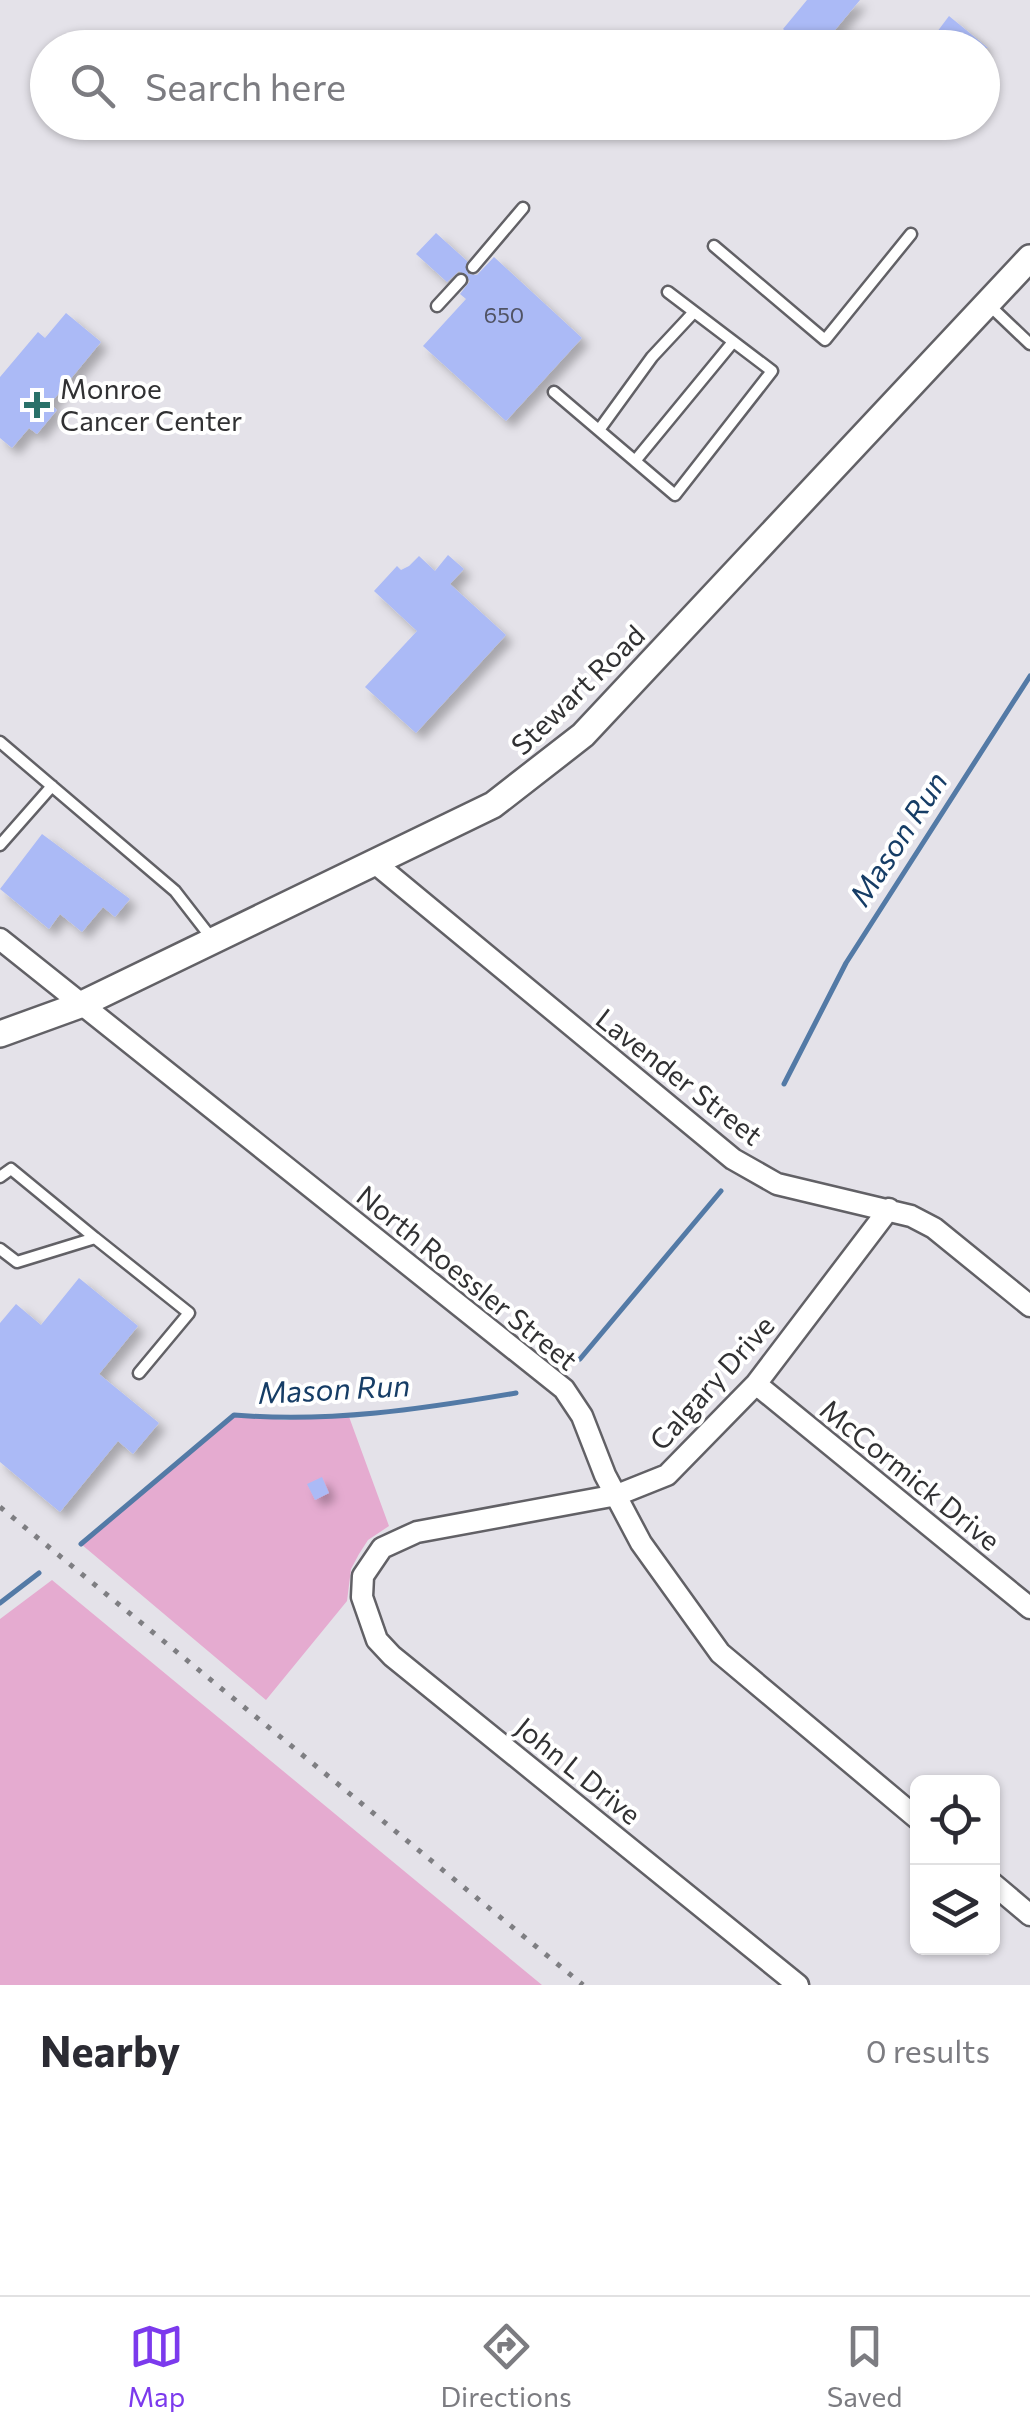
<!DOCTYPE html>
<style>
body{margin:0;font-family:Commissioner,sans-serif;background:#f7f7f7;color:#2b2b33}
.controls{position:absolute;right:30px;bottom:30px;display:grid;overflow:hidden;border-radius:15px;box-shadow:0 2px 8px #0004}
.controls button{width:90px;height:90px;display:grid;place-items:center;padding:0;border:0;border-bottom:2px solid #e1e1e2;background:#fff;color:#2b2b33;font:50px sans-serif}
.list{margin:0;padding:0;list-style:none}
h2{display:flex;justify-content:space-between;align-items:center;height:130px;margin:0;padding:0 40px;font-size:42px}
h2 small{font-size:32px;font-weight:400;color:#7c7c81}
.icon{flex:none;width:55px;height:55px;fill:none;stroke:currentColor;stroke-width:2;stroke-linecap:round;stroke-linejoin:round}
.map{position:relative;flex:none;width:1030px;height:1985px;overflow:hidden}
.search{position:absolute;background:#fff;box-shadow:0 2px 8px #0004;left:30px;right:30px;top:30px;height:110px;display:flex;align-items:center;gap:25px;box-sizing:border-box;padding:0 35px;border-radius:55px;color:#7c7c81;font-size:38px}
.sheet{height:310px;background:#fff}
nav{display:flex;justify-content:space-around;align-items:center;box-sizing:border-box;height:140px;border-top:2px solid #e1e1e2;background:#fff;font-size:28px;color:#7c7c81}
nav a{display:grid;justify-items:center;gap:5px}
nav .on{color:#7c3aed}
.map>svg:first-child{display:block}
</style>
<div class="map">
<svg width="1030" height="1985" viewBox="0 0 1030 1985">
<defs>
<filter id="shadow"><feDropShadow dx="7" dy="7" stdDeviation="5" flood-color="#0004"/></filter>
</defs>
<rect width="100%" height="100%" fill="#e4e2e9"/>
<path fill="#e5abd0" d="M348,1414L389,1526L368,1540L359,1554L351,1569L347,1601L266,1700L81,1544L234,1415L285,1420Z
M52,1580L542,1985H0V1619Z"/>
<g fill="none" stroke-linecap="round" stroke-linejoin="round">
<path stroke="#537aa6" stroke-width="5" d="M784,1084L846,963L1030,676
M580,1359L721,1191
M81,1544L234,1415C330,1423 422,1409 516,1393
M0,1603L39,1573"/>
</g>
<path fill="#abbaf6" filter="url(#shadow)" d="M807,0H860L820,48H805L783,29Z
M949,16L988,48H925Z
M436,233L467,261L468,274L477,275L494,257L582,338L506,421L423,346L466,299L460,294L470,281L459,271L447,282L416,254Z
M66,313L101,342L50,404L57,410L37,434L29,428L12,448L0,438V377L38,332L45,338Z
M448,555L464,569L450,584L506,635L416,733L365,687L417,631L374,591L397,566L401,570L409,566L419,556L435,571Z
M42,834L130,899L115,917L103,907L82,932L60,914L49,929L0,889Z
M79,1278L138,1326L99,1374L159,1423L133,1454L118,1441L60,1512L0,1462V1323L16,1304L41,1325Z
M322,1477L329,1493L315,1500L307,1484Z"/>
<g fill="none" stroke-linecap="round" stroke-linejoin="round">
<g stroke="#626166" stroke-width="15">
<path id="service" d="M714,246L825,340L911,234
M473,267L523,208
M988,304L1030,344
M437,306L461,280
M554,392L675,495L772,371L668,292
M599,430L652,357L694,312
M635,461L733,342
M0,742L175,891L213,940
M0,845L52,786
M0,1177L11,1169L95,1238
M0,1249L17,1262L95,1238L189,1313L139,1373"/>
</g>
<g stroke="#626166" stroke-width="25">
<path id="minor" d="M375,863L733,1159L777,1184L911,1216L934,1228L1030,1306
M0,939L564,1389L582,1416L605,1475L641,1543L720,1653L918,1819
M756,1384L1030,1608
M992,1883L1030,1915
M798,1985L392,1656L377,1640L362,1597L363,1576L382,1548L417,1532L617,1495L667,1475L756,1384L889,1209"/>
</g>
<g stroke="#626166" stroke-width="30">
<path id="tertiary" d="M0,1034L80,1005L493,805L583,735L1030,258"/>
</g>
<use href="#service" stroke="#fff" stroke-width="10"/>
<use href="#minor" stroke="#fff" stroke-width="20"/>
<use href="#tertiary" stroke="#fff" stroke-width="25"/>
<path stroke="#7e7e82" stroke-width="5" stroke-dasharray="5 10" stroke-linecap="butt" d="M0,1507L583,1985"/>
</g>
<path fill="#297169" stroke="#fff" stroke-width="4" d="M32 390h10v10h10v10h-10v10h-10v-10h-10v-10h10z"/>
<g text-anchor="middle" stroke-width="8" stroke-linejoin="round" paint-order="stroke">
<g font-size="22" fill="#505364">
<text x="504" y="323">650</text>
</g>
<g font-size="28" fill="#313133" stroke="#fff" text-anchor="start">
<text x="60" y="399">Monroe<tspan x="60" dy="32">Cancer Center</tspan></text>
</g>
<g font-size="28" fill="#313133" stroke="#fff">
<text transform="translate(578 690) rotate(-44)" y="10">Stewart Road</text>
<text transform="translate(679 1077) rotate(38)" y="10">Lavender Street</text>
<text transform="translate(467 1278) rotate(39)" y="10">North Roessler Street</text>
<text transform="translate(712 1383) rotate(-48)" y="10">Calgary Drive</text>
<text transform="translate(910 1475) rotate(39)" y="10">McCormick Drive</text>
<text transform="translate(578 1771) rotate(39)" y="10">John L Drive</text>
</g>
<g font-size="30" font-style="italic" fill="#163d66" stroke="#fff">
<text transform="translate(899 839) rotate(-57)" y="10">Mason Run</text>
<text transform="translate(334 1390) rotate(-3)" y="10">Mason Run</text>
</g>
</g>
</svg>
<div class="controls">
<button><svg class="icon" aria-label="locate" viewBox="0 0 24 24"><circle cx="12" cy="12" r="6"/><path d="M12 2v4M12 18v4M2 12h4M18 12h4"/></svg></button>
<button><svg class="icon" aria-label="layers" viewBox="0 0 24 24"><path d="M12 4l9 5-9 5-9-5zM3 14l9 5 9-5"/></svg></button>
</div>
<div class="search"><svg class="icon" aria-label="search" viewBox="0 0 24 24"><circle cx="10" cy="10" r="6"/><path d="M15 15l6 6"/></svg>Search here</div>
</div>
<section class="sheet">
<h2>Nearby<small>0 results</small></h2>
<ul class="list">
</ul>
</section>
<nav>
<a class="on"><svg class="icon" aria-label="map" viewBox="0 0 24 24"><path d="M3 6l6-2 6 2 6-2v14l-6 2-6-2-6 2zM9 4v14M15 6v14"/></svg>Map</a>
<a><svg class="icon" aria-label="directions" viewBox="0 0 24 24"><path d="M12 3l9 9-9 9-9-9zM9 14v-3h6M13 9l2 2-2 2"/></svg>Directions</a>
<a><svg class="icon" aria-label="saved" viewBox="0 0 24 24"><path d="M7 4h10v16l-5-4-5 4z"/></svg>Saved</a>
</nav>
